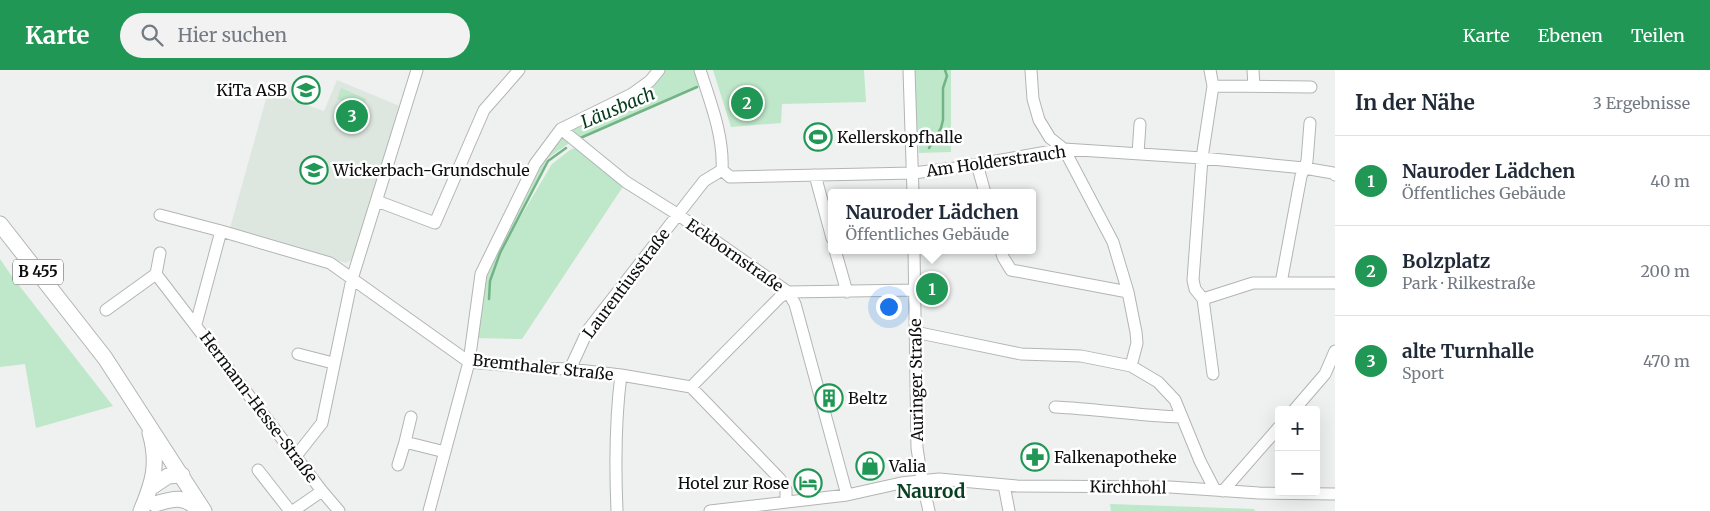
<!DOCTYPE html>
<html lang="de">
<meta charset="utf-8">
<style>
body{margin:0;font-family:Merriweather,serif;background:#f2f2f3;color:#1f2937}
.controls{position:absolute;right:15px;bottom:15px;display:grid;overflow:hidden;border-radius:5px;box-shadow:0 5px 20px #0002}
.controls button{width:45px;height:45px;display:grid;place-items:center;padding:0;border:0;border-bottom:1px solid #e0e1e3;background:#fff;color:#1f2937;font:25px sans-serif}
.you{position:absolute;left:888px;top:236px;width:18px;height:18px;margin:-12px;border:4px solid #fff;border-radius:50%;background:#1a73e8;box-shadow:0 0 0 8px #1a73e833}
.badge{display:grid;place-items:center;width:32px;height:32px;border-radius:50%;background:#209754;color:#fff;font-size:16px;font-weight:700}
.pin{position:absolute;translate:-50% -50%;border:2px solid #fff;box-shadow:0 1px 5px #0006}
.popup{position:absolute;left:828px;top:119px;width:208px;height:65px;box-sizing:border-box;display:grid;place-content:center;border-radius:5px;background:#fff;filter:drop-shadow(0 1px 4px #0005);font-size:16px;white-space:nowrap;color:#747a83}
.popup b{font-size:19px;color:#1f2937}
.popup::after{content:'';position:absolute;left:50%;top:100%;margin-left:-10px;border:10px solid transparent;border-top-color:#fff}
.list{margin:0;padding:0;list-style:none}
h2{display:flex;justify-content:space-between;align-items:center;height:65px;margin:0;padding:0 20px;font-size:21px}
h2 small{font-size:16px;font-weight:400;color:#747a83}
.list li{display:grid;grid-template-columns:32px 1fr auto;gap:15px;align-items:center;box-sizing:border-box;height:90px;padding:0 20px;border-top:1px solid #e0e1e3}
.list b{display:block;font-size:19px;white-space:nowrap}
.list p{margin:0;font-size:16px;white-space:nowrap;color:#747a83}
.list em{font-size:16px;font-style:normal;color:#747a83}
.icon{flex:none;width:28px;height:28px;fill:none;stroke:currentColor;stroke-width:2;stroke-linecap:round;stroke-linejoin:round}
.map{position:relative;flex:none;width:1335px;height:441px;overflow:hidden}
header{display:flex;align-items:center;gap:30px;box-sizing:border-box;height:70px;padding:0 25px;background:#209754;color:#fff}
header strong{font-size:24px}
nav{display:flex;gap:28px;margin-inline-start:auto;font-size:18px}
.search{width:350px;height:45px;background:#f2f2f3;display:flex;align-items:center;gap:12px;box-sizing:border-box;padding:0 18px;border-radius:28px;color:#747a83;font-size:19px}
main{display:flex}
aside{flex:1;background:#fff}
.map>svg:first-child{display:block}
</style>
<header>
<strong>Karte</strong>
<div class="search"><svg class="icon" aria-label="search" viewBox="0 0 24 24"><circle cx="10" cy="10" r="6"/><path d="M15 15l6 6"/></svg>Hier suchen</div>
<nav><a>Karte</a><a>Ebenen</a><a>Teilen</a></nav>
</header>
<main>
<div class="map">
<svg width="1335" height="441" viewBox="0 0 1335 441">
<rect width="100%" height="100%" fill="#eef1ef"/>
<path fill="#dde7df" d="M337,10L402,37L352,189L346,193L230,158L268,22L324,41Z"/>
<path fill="#bfe7c9" d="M659,0H700L705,15L671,27L651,38L572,71L548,88L505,173L552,94L570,80L579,76L626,112L522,269L472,268L481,204L535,94L561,59L632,24Z
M713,0H864L866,32L782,34L781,53L731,57Z
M913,0H951V82L919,83Z
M341,18L366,29L362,40L337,29Z
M0,189L11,205L113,336L36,358L25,294L0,297Z
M1110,434L1254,439L1255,441H1111Z"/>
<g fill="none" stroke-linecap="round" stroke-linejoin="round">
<path stroke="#73b486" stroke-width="2.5" d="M578,69L697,17
M929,78L941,58L943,50V18L947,6L945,0
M489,229L490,211L500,183L548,91L566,78"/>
<g stroke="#b2b5b3" stroke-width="13">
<path id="minor" d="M700,0C710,31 724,66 722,100
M909,0L913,123
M1031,0L1033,29L1039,50L1050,68L1064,79L1113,172L1128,222L1136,262L1137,273L1131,296
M1210,0L1213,16L1202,88L1193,210L1195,219L1203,229L1213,304
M1253,0L1254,16
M1213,16L1311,17
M561,59L626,112L677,144L788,222L795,234L847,425
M1138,84L1140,54
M977,94L985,123
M722,100L730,107L913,103L955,98L1064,79L1202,88L1304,98L1333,103L1335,105
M815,105L832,168
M377,131L435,153L484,40L519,0
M160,145L221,161L330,193L469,292L535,298L570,299L621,305L691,317L780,409L786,420V431
M835,180L847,222
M914,180L917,378L922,410L929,441
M1001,180L1003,187L1011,200L1128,222
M160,183L156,204L322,421L339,441
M1281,213L1301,106L1307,91L1310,53
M1203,229L1253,213H1335
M106,240L156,204
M196,254L221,161
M915,262L1021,284L1081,286L1131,296L1158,312L1175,330L1200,391L1215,420
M298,284L333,293
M570,299L588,260L704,111L722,100
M691,317L780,227L788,222L915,220
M1055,337C1098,339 1139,346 1182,347
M1294,340L1325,304L1335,281
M411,347L405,372L445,382
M296,386L322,353L352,209L417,0
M398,395L405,372
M258,400L290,441
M1004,415L1009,441
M1223,421L1279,357
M293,441L322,421
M429,441L469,292L481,204L535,94L561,59L632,24L650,11L659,0
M617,441C615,395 615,351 621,305
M710,441L847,425L901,413L939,409L1017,416L1170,417L1259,423L1335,424"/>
</g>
<g stroke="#b2b5b3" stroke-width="17">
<path id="major" d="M0,154L105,288L204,441
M150,418L168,406L182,405
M155,434C175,428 184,425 200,441
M141,441C153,413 159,394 150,363"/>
</g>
<use href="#minor" stroke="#fff" stroke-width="11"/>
<use href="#major" stroke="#fff" stroke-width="15"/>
</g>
<defs>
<g id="school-ring" transform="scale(1.4375)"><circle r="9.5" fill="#fff" stroke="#209754" stroke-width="1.5"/><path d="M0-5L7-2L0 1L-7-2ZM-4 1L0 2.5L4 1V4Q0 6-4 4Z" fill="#209754"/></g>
<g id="stadium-ring" transform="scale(1.4375)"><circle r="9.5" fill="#fff" stroke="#209754" stroke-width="1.5"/><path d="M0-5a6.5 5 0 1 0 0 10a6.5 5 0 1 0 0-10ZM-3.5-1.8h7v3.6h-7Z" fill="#209754"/></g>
<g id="building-ring" transform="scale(1.4375)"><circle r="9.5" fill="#fff" stroke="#209754" stroke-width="1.5"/><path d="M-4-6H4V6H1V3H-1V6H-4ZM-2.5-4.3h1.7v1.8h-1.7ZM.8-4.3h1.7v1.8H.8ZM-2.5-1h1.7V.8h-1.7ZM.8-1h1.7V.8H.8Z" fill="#209754"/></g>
<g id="pharmacy-ring" transform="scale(1.4375)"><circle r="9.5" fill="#fff" stroke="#209754" stroke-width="1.5"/><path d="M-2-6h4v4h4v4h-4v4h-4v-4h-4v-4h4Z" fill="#209754"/></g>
<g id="shop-ring" transform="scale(1.4375)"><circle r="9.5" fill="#fff" stroke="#209754" stroke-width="1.5"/><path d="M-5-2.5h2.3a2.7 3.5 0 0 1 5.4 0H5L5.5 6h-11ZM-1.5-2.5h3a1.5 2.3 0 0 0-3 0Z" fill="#209754"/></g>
<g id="hotel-ring" transform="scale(1.4375)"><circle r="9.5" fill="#fff" stroke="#209754" stroke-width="1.5"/><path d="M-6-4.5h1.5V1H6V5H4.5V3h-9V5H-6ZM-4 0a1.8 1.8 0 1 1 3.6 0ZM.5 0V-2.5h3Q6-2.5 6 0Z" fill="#209754"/></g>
</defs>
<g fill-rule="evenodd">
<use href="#school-ring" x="306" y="20"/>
<use href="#stadium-ring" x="818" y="67"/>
<use href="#school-ring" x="314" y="100"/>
<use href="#building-ring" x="829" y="328"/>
<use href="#pharmacy-ring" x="1035" y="387"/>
<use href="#shop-ring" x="870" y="396"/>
<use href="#hotel-ring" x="808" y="413"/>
</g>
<g text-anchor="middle" stroke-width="5" stroke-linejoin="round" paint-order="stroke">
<rect fill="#fff" stroke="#565656" stroke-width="1" x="13" y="189.5" width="50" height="25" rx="4"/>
<g font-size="15" font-weight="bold" fill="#0d0e0d">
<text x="38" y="207">B 455</text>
</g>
<g font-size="16" fill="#0d0e0d" stroke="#fff" text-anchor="start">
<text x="287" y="26" text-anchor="end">KiTa ASB</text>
<text x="837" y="73">Kellerskopfhalle</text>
<text x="333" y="106">Wickerbach-Grundschule</text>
<text x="848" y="334">Beltz</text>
<text x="1054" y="393">Falkenapotheke</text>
<text x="889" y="402">Valia</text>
<text x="789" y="419" text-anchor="end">Hotel zur Rose</text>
</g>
<g font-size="16" fill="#0d0e0d" stroke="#fff">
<text transform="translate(996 91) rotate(-8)" y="6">Am Holderstrauch</text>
<text transform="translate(735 185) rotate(35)" y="6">Eckbornstraße</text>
<text transform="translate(626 213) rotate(-53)" y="6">Laurentiusstraße</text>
<text transform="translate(543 297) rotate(6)" y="6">Bremthaler Straße</text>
<text transform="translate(916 310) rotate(-91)" y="6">Auringer Straße</text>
<text transform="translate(259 337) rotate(53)" y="6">Hermann-Hesse-Straße</text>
<text transform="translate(1128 417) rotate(1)" y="6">Kirchhohl</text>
</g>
<g font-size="18" font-style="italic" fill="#053a1c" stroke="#fff">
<text transform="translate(618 38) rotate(-23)" y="6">Läusbach</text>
</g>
<g font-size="19" font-weight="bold" fill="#084121" stroke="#fff">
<text x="931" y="428">Naurod</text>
</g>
</g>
</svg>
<div class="controls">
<button>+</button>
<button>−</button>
</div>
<div class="you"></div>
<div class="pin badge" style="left:932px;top:219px">1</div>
<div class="popup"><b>Nauroder Lädchen</b>Öffentliches Gebäude</div>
<div class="pin badge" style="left:747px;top:33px">2</div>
<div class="pin badge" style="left:352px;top:46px">3</div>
</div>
<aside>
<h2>In der Nähe<small>3 Ergebnisse</small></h2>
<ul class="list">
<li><span class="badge">1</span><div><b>Nauroder Lädchen</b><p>Öffentliches Gebäude</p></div><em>40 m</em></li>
<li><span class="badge">2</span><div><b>Bolzplatz</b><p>Park · Rilkestraße</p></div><em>200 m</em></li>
<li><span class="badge">3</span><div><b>alte Turnhalle</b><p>Sport</p></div><em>470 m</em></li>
</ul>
</aside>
</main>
